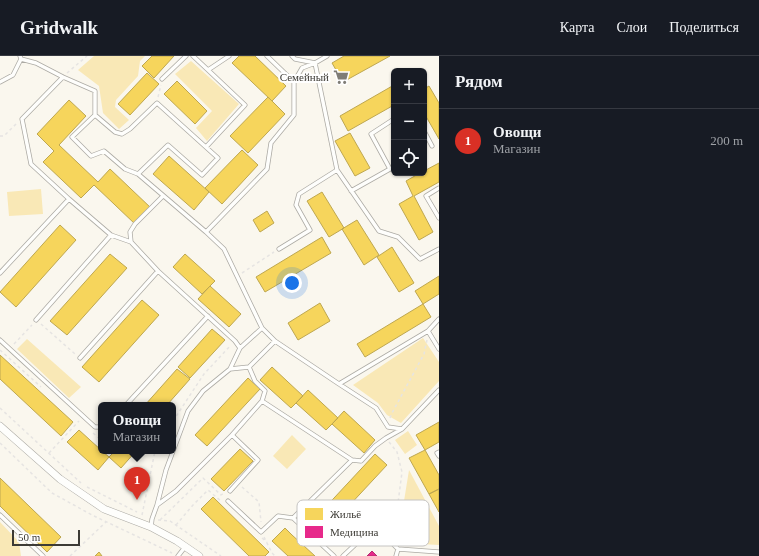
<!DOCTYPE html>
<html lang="ru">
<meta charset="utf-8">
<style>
body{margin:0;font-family:Georgia,serif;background:#20242c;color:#f1f3f6}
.controls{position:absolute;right:12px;top:12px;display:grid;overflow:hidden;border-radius:6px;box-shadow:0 1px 3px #0004}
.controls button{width:36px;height:36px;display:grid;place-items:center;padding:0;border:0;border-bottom:1px solid #363941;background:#171b24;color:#f1f3f6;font:20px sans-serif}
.scale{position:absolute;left:12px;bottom:10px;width:68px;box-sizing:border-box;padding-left:4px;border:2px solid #3d3b35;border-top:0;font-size:11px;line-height:14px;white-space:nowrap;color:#3d3b35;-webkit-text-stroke:3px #fff;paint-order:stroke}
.you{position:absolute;left:292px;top:227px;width:14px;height:14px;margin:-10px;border:3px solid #fff;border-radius:50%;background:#1a73e8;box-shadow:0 0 0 6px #1a73e833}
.badge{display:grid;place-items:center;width:26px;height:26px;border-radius:50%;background:#d93025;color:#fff;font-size:13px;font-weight:700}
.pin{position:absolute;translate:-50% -33px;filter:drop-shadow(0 1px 2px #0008)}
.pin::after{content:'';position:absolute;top:21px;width:14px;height:12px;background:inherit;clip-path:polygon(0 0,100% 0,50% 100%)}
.popup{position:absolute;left:98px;top:346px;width:78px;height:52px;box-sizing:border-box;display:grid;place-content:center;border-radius:6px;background:#171b24;filter:drop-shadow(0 1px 3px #0005);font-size:13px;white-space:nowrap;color:#9ea1a6}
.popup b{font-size:15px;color:#f1f3f6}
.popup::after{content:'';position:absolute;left:50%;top:100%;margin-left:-8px;border:8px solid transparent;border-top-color:#171b24}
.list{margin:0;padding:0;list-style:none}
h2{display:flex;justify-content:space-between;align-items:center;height:52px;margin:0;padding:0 16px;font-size:17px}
h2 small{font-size:13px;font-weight:400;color:#9ea1a6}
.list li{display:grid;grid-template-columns:26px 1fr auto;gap:12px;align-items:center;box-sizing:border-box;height:64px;padding:0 16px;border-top:1px solid #363941}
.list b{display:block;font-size:15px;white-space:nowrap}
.list p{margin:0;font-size:13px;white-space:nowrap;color:#9ea1a6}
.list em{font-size:13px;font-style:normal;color:#9ea1a6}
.icon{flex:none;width:22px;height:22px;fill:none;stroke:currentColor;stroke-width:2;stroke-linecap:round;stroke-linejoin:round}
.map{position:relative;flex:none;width:439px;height:500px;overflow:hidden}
header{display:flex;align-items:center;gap:24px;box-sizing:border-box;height:56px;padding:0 20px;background:#171b24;border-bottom:1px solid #363941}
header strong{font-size:19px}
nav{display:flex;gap:22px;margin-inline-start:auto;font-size:14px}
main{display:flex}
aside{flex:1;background:#171b24}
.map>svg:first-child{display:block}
</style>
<header>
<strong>Gridwalk</strong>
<nav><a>Карта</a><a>Слои</a><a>Поделиться</a></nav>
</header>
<main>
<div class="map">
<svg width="439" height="500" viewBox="0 0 439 500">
<rect width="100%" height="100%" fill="#faf7ee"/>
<path fill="#f9e8b6" d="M94,0H145L140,5L138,20L116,44L115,51L129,64L119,73L103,57L99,30L78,14Z
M191,5L239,48L207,85L196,72L212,55L175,18Z
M41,133L43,158L9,160L7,136Z
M423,282L439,306V325L401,367L387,359L378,347L353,329Z
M27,283L81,331L69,342L17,293Z
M408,375L417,389L405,398L395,384Z
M292,379L306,393L287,413L273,400Z
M409,414L439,470V489L403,487L400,470Z
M0,466L19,486L21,500H0Z"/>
<path fill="#f6d55c" stroke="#bea750" d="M152,0H174L154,22L142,10Z
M239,0H255L286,30L272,45L232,7Z
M344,0H390L343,26L332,7Z
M147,17L159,28L130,59L118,48Z
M177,25L207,55L195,68L164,38Z
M394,29V49L348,75L340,60Z
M429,30L439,47V83L424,57V33Z
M268,41L285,58L248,97L230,80Z
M69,44L86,60L59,89L98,126L110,113L151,152L135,168L94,129L81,142L43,106L54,95L37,78Z
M350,77L370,112L355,120L335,85Z
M242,94L258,109L222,148L205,132Z
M169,100L209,136L194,154L153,118Z
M439,107V126L414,140L433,176L419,184L399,148L413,140L406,125L420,117H424V115Z
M322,136L344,172L329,181L307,145Z
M267,155L274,167L260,176L253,164Z
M357,164L379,199L364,209L342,173Z
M60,169L76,184L16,251L0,236Z
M322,181L331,197L265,236L256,221Z
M392,191L414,227L399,236L377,201Z
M110,198L127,212L67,279L50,265Z
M185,198L215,225L202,238L173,211Z
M439,220V238L423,248L415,235Z
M210,230L241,258L229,271L198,243Z
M142,244L159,259L99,326L82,311Z
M320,247L330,265L298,284L288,267Z
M423,248L431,261L365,301L357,288Z
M212,273L225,284L190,322L178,311Z
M0,299L73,366L61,380L0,323Z
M272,311L303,340L291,352L260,324Z
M177,313L190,323L167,349H145Z
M248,322L260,333L207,390L195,379Z
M308,334L338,362L326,374L296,347Z
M344,355L375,384L364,397L332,368Z
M439,366V386L425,394L416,379Z
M79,374L101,394V395H102L109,401L98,414L67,386Z
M240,393L253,405L224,435L211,423Z
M425,394L439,419V433L429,438L409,402Z
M115,395H136L121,412L109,401Z
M375,398L387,409L333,467L321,456Z
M0,422L61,481L47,496L0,450Z
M439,433V456L429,438Z
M213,441L269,496L265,500H249L201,453Z
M285,472L292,479L315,500H288L272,485Z
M99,496L102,500H95Z"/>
<path fill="#e7298a" stroke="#b42e70" d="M372,495L377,500H367Z"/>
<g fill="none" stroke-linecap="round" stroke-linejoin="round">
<g stroke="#acaaa4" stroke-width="5">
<path id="service" d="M20,0L21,3L36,7L63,21L95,35V59L115,76L122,78L130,73L157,47L218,102L202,119L168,89L138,118L125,113L104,95L91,100L72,81L95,59
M193,0L208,14
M292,0L295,3L315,7L337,114L379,175L398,181L420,203L439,193
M63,21L22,63L31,108L69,143
M162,23L186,0
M0,26L13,19L21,3
M294,26L302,12L315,7L327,0
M424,75L432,90
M206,91L245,49L208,14L229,0
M138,118L206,176L224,193L262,272L275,285L339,328
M439,132L426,140L439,162
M351,135L390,113L371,78L394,63
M206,176L267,113L271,87L294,59V26L267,0
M111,179L131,186L158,215L235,285L240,292
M131,186L130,176L135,168L163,140
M279,193L310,174L296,149L299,138L337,114
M0,217L69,143L111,179L36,264
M262,272L240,292L230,313L249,311L275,285
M428,275L439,293
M0,284L95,371H101
M80,302L158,215
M262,345L352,404L293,462L334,500
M126,349L208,260
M402,373L439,334
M439,396L437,397L439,400
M352,404L361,405L375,390L386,382L402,373L388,371L376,352L339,328L428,275L439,263
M230,435L258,404L232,379
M228,445L261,476L278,460L293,462
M157,449L166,414L188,355L203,335L230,313
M0,459L43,500
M151,471L152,463L157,449L176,435L232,379L262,345L265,335L255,325L249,311
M398,493L439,496
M178,500L185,491
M343,500L375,470L398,493L396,500"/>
</g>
<g stroke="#acaaa4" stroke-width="8">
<path id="minor" d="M0,370L60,423L104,453L151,471L177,485L199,500"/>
</g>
<path stroke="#e6e4e2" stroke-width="1.5" stroke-dasharray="3 3" stroke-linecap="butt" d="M67,17L87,0
M158,41L161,29
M0,80H4L17,67
M242,217L274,196
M41,268L75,298
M14,288L32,269
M0,294L41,331
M0,352L81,427
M390,362L392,357L424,298L427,284
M173,365L204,318L231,289
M93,377L101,384
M389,386L397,396L402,416L394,478V480
M0,387L52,437L92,459L172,497
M49,397L79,365
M87,431L137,456
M242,431L259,446L261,466
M142,459L155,395
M158,464L170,465L221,500
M160,464L203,422L221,439L224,437
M176,469L193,449L208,434L222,446
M264,481L272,497L275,500
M262,482L267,486
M70,500L106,466"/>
<use href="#service" stroke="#fefefc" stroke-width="3.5"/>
<use href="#minor" stroke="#fefefc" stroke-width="7"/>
</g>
<defs>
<g id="supermarket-bare" transform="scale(1.2)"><path d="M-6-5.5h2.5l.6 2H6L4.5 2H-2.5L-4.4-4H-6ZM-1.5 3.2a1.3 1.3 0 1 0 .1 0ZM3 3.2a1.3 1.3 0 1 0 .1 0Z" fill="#7f7d76" stroke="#fff" stroke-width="2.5" paint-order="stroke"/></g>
</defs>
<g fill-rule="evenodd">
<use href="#supermarket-bare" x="341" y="21"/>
</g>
<g text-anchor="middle" stroke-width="4" stroke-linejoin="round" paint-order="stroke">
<g font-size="11" fill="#3d3b35" stroke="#fff" text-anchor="end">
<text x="329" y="25">Семейный</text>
</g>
</g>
<rect x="297" y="444" width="132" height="46" rx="6" fill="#fff" stroke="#c5c4c2" stroke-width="1"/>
<rect x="305" y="452" width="18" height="12" fill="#f6d55c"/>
<rect x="305" y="470" width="18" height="12" fill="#e7298a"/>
<g font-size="11" fill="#3d3b35">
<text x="330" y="462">Жильё</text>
<text x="330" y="480">Медицина</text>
</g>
</svg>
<div class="controls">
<button>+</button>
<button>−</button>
<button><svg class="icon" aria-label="locate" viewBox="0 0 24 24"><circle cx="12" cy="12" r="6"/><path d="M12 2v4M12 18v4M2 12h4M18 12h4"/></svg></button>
</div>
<div class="scale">50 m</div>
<div class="you"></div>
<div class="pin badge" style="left:137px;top:444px">1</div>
<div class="popup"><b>Овощи</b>Магазин</div>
</div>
<aside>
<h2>Рядом<small></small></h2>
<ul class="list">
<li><span class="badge">1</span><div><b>Овощи</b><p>Магазин</p></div><em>200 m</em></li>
</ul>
</aside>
</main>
